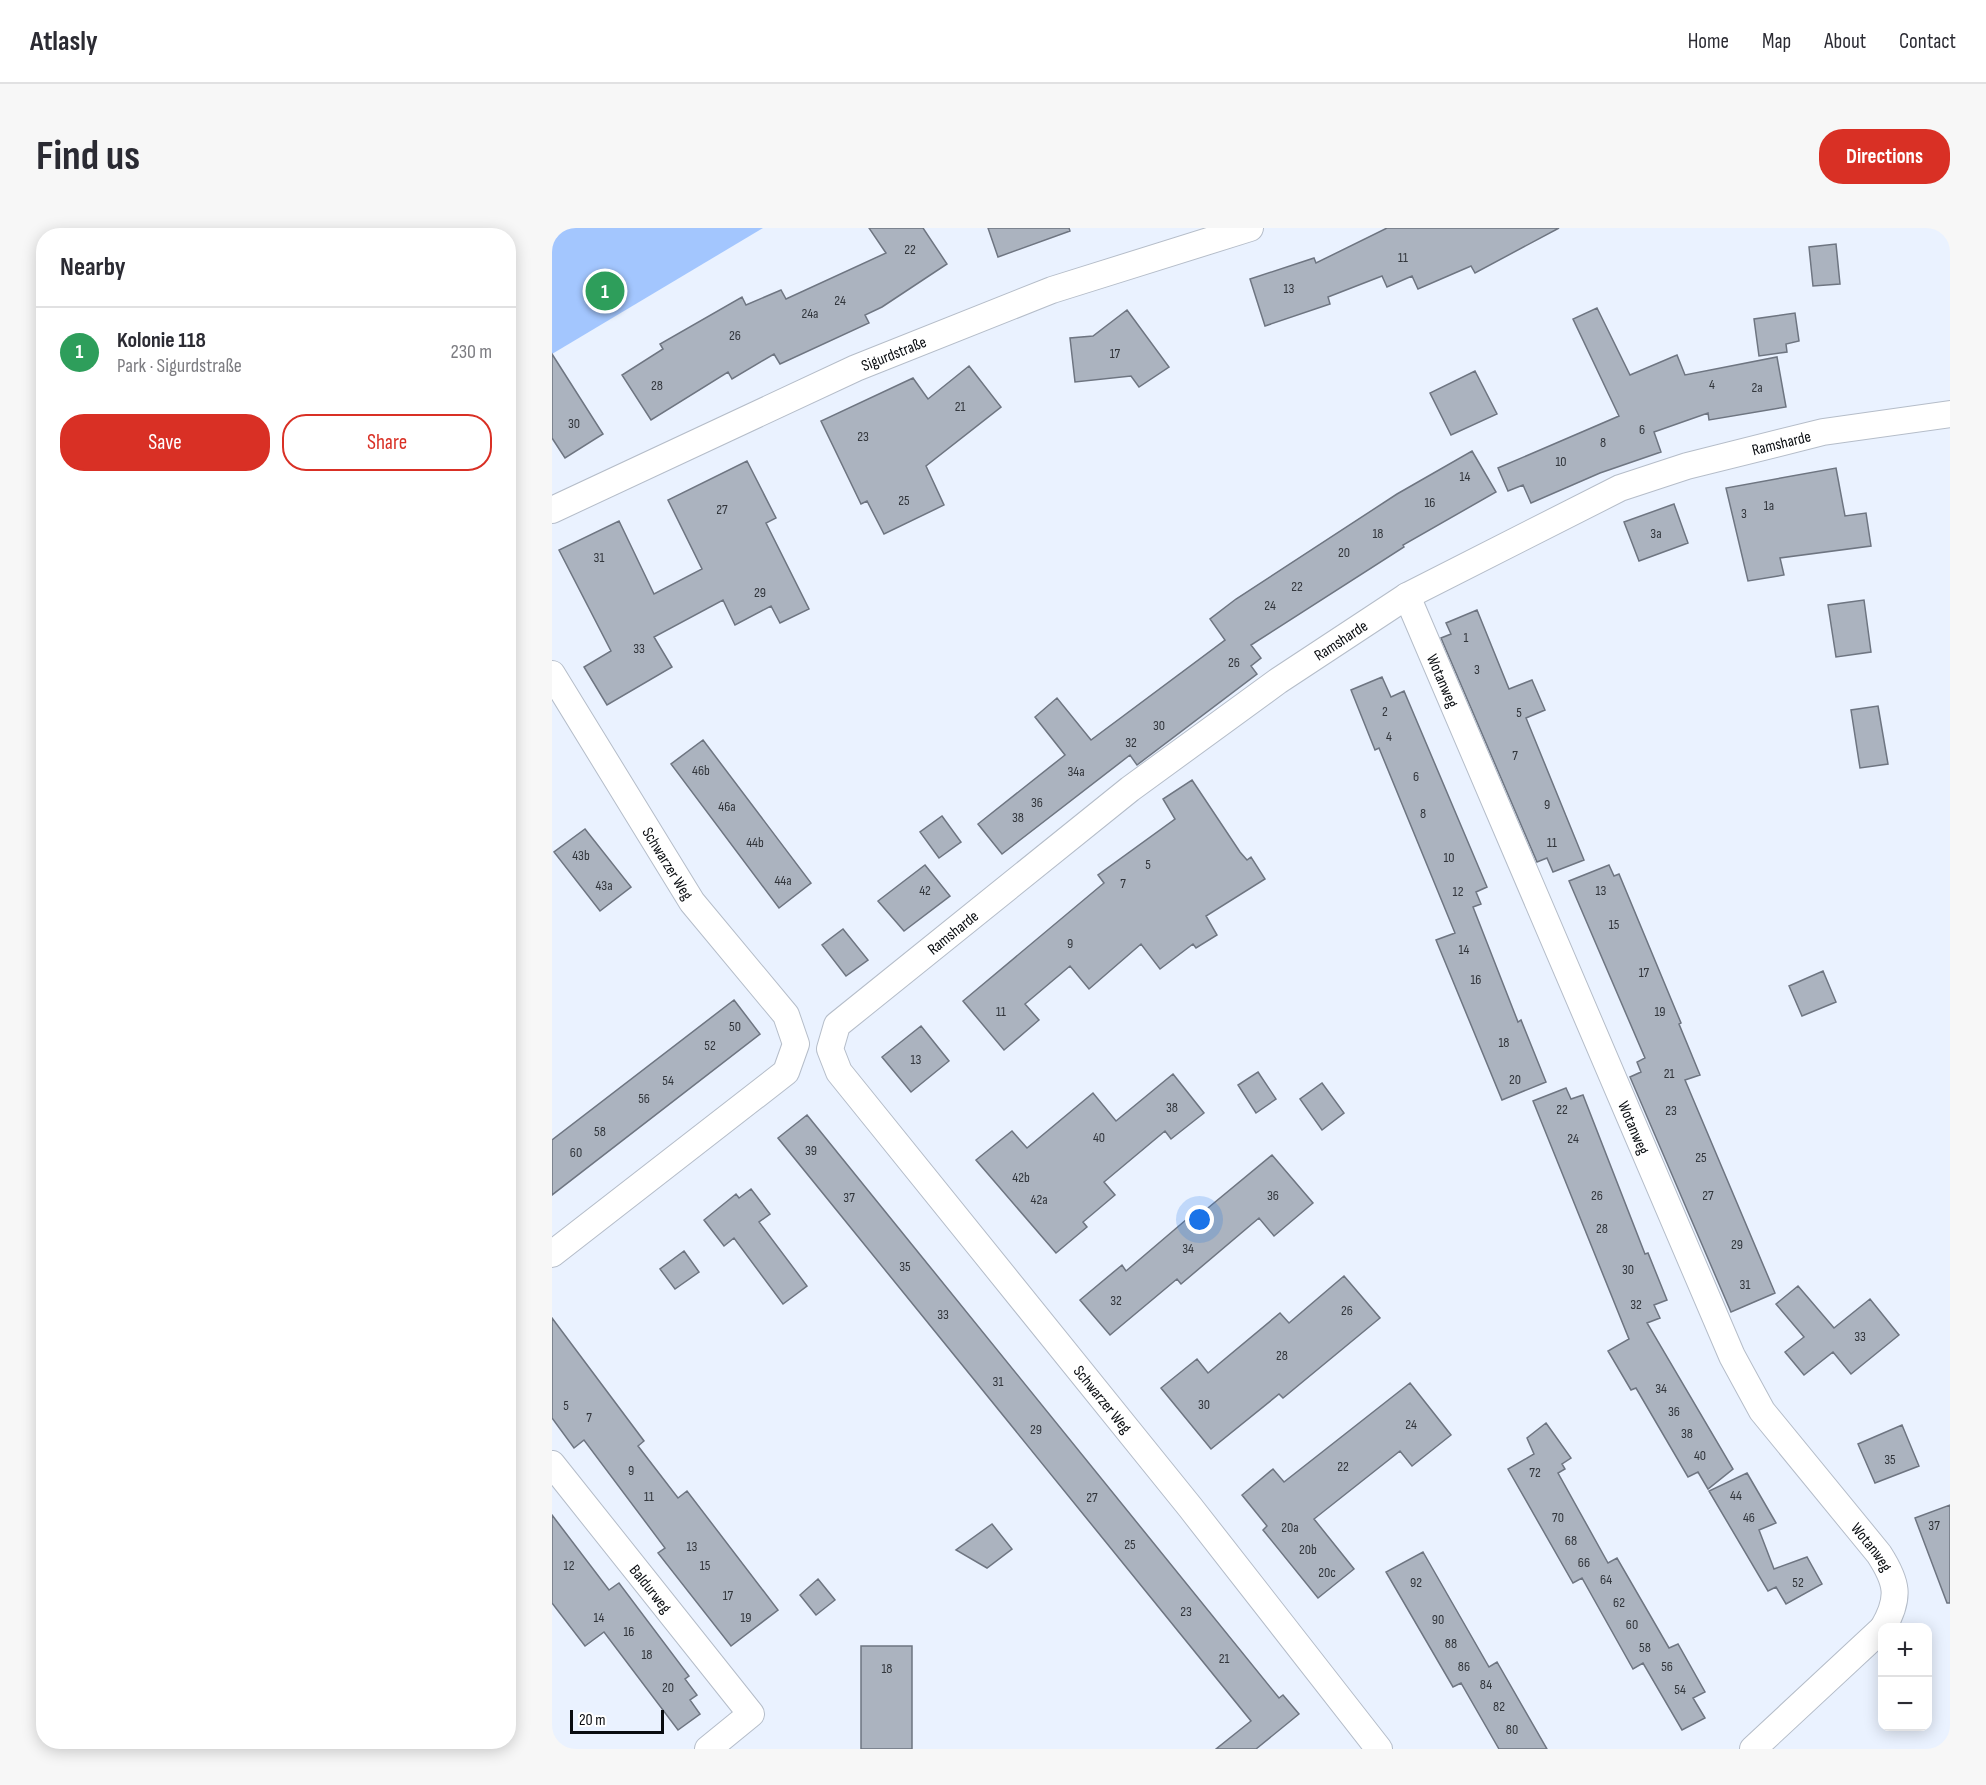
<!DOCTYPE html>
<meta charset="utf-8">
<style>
body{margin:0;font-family:"Sofia Sans Condensed",sans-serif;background:#f7f7f7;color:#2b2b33}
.controls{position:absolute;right:18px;bottom:18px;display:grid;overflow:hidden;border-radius:12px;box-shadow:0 3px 15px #0003}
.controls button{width:54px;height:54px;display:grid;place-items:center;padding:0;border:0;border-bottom:2px solid #e1e1e2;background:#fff;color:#2b2b33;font:30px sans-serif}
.scale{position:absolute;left:18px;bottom:15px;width:94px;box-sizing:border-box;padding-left:6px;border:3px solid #090c10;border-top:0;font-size:16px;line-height:21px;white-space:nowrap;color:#090c10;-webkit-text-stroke:4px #fff;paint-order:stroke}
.you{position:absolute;left:648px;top:992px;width:21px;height:21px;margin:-15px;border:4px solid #fff;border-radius:50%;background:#1a73e8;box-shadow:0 0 0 9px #1a73e833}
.badge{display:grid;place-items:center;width:39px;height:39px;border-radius:50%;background:#d93025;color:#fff;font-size:20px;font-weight:700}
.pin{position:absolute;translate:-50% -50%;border:3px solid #fff;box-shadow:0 2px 6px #0006}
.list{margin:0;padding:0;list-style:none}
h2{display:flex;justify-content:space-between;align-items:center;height:78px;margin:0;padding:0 24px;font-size:26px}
h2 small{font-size:20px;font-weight:400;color:#7c7c81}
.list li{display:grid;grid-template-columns:39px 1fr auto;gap:18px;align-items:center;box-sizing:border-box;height:90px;padding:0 24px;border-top:2px solid #e1e1e2}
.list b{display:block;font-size:22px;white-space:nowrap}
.list p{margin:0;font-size:20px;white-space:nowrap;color:#7c7c81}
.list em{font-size:20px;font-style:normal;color:#7c7c81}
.actions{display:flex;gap:12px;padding:18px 24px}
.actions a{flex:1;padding:14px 0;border:2px solid #d93025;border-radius:24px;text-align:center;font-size:21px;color:#d93025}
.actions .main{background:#d93025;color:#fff}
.map{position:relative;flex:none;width:1398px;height:1521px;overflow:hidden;border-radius:24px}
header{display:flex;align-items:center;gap:36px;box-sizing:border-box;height:84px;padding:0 30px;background:#fff;border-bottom:2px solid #e1e1e2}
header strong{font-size:28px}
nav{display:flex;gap:33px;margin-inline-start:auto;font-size:21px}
.intro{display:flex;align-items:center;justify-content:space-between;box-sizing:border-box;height:144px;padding:0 36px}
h1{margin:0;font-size:42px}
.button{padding:15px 27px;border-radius:24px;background:#d93025;color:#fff;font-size:21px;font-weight:700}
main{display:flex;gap:36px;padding:0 36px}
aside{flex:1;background:#fff;border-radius:24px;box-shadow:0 3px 15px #0003}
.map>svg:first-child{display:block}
</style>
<header>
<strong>Atlasly</strong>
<nav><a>Home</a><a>Map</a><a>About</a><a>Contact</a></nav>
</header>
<div class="intro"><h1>Find us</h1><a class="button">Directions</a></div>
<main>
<aside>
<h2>Nearby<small></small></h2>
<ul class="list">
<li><span class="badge" style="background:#2e9e5b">1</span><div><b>Kolonie 118</b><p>Park · Sigurdstraße</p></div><em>230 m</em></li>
</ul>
<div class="actions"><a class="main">Save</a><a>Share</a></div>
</aside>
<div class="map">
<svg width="1398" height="1521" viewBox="0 0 1398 1521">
<rect width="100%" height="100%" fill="#eaf2ff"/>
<path fill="#a3c6fe" d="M0,0H211L0,126Z"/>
<path fill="#abb3bf" stroke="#6e7581" stroke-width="1.5" d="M317,0H371L395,36L330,79L313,87L317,95L228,136L222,126L180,151L176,144L99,192L70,147L111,121L108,116L190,69L194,77L229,62L234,71L334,25Z
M436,0H517L518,3L446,29Z
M835,0H1007L923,45L919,38L866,61L860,48L835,59L830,48L776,69L778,76L713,98L698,51L762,30L764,35Z
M1284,16L1288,56L1261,58L1257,19Z
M1045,80L1078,147L1125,127L1133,147L1225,129L1234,179L1157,192L1156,185L1102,204L1109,224L1048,245L979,275L971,257L956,263L946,240L1067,188L1021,91Z
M575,82L617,139L587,159L579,148L523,154L518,110L541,108Z
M1243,85L1247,113L1234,116L1235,124L1207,128L1202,91Z
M0,126L51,206L13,230L0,210Z
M417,138L449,179L374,238L392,277L332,306L315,273L309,276L269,193L361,150L376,171Z
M923,143L945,186L899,207L878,165Z
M920,223L944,264L851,317L852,319L699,417L709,430L699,438L705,446L585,537L578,527L450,626L426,596L513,527L483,489L505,470L539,512L673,412L658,391L684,371L845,266Z
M195,233L224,290L214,295L257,381L228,395L219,378L183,397L171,372L102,409L120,439L55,477L32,439L59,423L7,322L67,293L102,366L150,341L116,272Z
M1284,240L1293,288L1314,285L1319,318L1228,330L1232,347L1196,353L1174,260Z
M1122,276L1136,315L1087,333L1072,294Z
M1312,372L1319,424L1284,429L1276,377Z
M925,382L957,461L980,452L993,482L974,490L1032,632L1001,644L995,630L985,634L889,410L899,406L894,395Z
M830,449L839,469L852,463L935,659L924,664L929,676L921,679L966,794L969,792L994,854L950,872L884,712L903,705L827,520L823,522L799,462Z
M1326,478L1336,536L1308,540L1299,482Z
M151,512L259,655L227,680L119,536Z
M640,552L688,624L695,632L699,629L713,651L654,688L665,707L644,720L641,716L608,741L589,716L537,761L518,738L473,776L487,792L452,822L411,773L552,655L546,647L623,591L611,571Z
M390,588L409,614L387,630L368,604Z
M33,601L79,659L48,683L2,624Z
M373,637L398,668L352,703L326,673Z
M1057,637L1062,648L1067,646L1129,795L1127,796L1148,847L1133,852L1223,1065L1179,1084L1078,849L1089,844L1085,834L1093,830L1017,653Z
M291,701L316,732L294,748L270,717Z
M1271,743L1284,774L1250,788L1237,758Z
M182,772L208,806L0,967V912Z
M369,798L397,833L359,864L330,829Z
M706,844L724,871L704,885L686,857Z
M621,846L652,885L619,911L613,903L552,954L563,967L531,994L535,999L504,1025L424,932L460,903L475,920L541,865L564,893Z
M770,855L792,885L770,902L748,871Z
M1014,860L1019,871L1031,867L1093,1026L1096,1025L1115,1072L1102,1077L1108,1090L1095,1095L1181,1241L1156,1261L1146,1244L1136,1249L1084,1160L1079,1162L1056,1123L1077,1111L981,873Z
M255,887L727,1470L731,1467L747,1486L704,1521H664L699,1493L226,910Z
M720,927L761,975L722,1008L707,990L629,1056L625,1051L558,1107L528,1072L570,1037L574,1043L642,985L645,989Z
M199,961L218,986L207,994L255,1058L231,1076L182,1010L172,1018L152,992L184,966L187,970Z
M132,1023L147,1044L123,1061L108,1041Z
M792,1048L828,1090L731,1170L727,1166L659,1221L609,1160L645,1131L656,1145L728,1085L737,1095Z
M1246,1058L1282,1100L1318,1071L1347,1107L1299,1146L1281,1124L1252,1147L1233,1124L1252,1109L1224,1076Z
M0,1090L92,1213L86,1218L126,1270L135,1263L226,1382L179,1418L106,1325L113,1320L32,1212L22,1220L0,1190Z
M858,1155L899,1207L860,1238L848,1223L762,1291L802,1341L766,1370L711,1302L715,1298L690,1267L721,1241L732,1254Z
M994,1195L1019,1230L1010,1236L1013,1241L1006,1245L1056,1335L1065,1330L1117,1420L1126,1416L1153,1464L1141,1470L1153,1490L1130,1502L1091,1435L1081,1441L1030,1350L1021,1355L956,1241L982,1226L975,1210Z
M1350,1197L1367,1238L1323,1255L1306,1216Z
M1195,1245L1224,1295L1207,1302L1222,1341L1255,1329L1270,1356L1234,1376L1224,1359L1216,1363L1157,1263Z
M1398,1277V1375H1395L1363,1290Z
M0,1287L57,1362L67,1355L137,1448L133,1451L145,1467L138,1472L148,1486L126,1502L52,1404L33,1418L0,1375Z
M440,1296L460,1321L435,1340L404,1322Z
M871,1324L937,1439L945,1434L995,1521H947L909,1455L901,1459L834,1344Z
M266,1351L283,1372L264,1387L248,1367Z
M309,1418H360V1521H309Z"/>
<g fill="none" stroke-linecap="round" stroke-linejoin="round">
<g stroke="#b5bdc9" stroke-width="28">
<g id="street">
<path id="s1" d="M0,282L304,140L500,62L698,0"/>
<path id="s2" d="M855,368L1180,1128L1210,1183L1327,1326C1345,1354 1349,1369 1331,1400"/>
<path id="s3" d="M0,446L140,674L234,787L244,816L234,844L0,1026"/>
<path id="s4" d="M0,1236L199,1486L156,1521"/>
<path id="s5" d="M827,1521L638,1279L287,844L278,821L285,797L578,561L726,453L855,368L1068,260L1135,238L1271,204L1398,186"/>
<path d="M1201,1521L1330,1401"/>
</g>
</g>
<use href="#street" stroke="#fff" stroke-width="26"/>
</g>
<g text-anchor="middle" stroke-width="4.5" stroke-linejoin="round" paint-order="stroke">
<g font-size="14" fill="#32363c">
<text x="358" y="26">22</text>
<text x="851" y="34">11</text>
<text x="737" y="65">13</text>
<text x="288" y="77">24</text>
<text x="258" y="90">24a</text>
<text x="183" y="112">26</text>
<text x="563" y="130">17</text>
<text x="1160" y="161">4</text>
<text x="105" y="162">28</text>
<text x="1205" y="164">2a</text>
<text x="408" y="183">21</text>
<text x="22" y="200">30</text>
<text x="1090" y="206">6</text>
<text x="311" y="213">23</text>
<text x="1051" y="219">8</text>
<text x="1009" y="238">10</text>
<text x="913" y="253">14</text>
<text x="352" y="277">25</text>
<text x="878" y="279">16</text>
<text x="1217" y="282">1a</text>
<text x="170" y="286">27</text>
<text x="1192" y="290">3</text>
<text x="826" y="310">18</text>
<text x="1104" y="310">3a</text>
<text x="792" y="329">20</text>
<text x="47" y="334">31</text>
<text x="745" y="363">22</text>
<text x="208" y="369">29</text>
<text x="718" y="382">24</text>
<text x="914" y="414">1</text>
<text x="87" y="425">33</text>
<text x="682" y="439">26</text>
<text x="925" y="446">3</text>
<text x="833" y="488">2</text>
<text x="967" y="489">5</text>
<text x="607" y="502">30</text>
<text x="837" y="513">4</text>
<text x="579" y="519">32</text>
<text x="963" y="532">7</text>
<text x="149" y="547">46b</text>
<text x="524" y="548">34a</text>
<text x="864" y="553">6</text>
<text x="485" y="579">36</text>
<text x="995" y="581">9</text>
<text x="175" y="583">46a</text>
<text x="871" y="590">8</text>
<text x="466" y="594">38</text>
<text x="203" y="619">44b</text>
<text x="1000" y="619">11</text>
<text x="29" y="632">43b</text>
<text x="897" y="634">10</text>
<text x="596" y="641">5</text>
<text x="231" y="657">44a</text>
<text x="571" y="660">7</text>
<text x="52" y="662">43a</text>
<text x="373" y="667">42</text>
<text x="1049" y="667">13</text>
<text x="906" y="668">12</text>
<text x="1062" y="701">15</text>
<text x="518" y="720">9</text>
<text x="912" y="726">14</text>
<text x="1092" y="749">17</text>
<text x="924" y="756">16</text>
<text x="449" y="788">11</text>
<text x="1108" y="788">19</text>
<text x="183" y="803">50</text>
<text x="952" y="819">18</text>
<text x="158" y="822">52</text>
<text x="364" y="836">13</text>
<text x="1117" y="850">21</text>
<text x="963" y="856">20</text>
<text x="116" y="857">54</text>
<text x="92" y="875">56</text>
<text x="620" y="884">38</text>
<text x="1010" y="886">22</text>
<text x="1119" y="887">23</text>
<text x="48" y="908">58</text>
<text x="547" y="914">40</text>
<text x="1021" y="915">24</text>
<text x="259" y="927">39</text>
<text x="24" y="929">60</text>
<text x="1149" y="934">25</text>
<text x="469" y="954">42b</text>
<text x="721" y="972">36</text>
<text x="1045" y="972">26</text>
<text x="1156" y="972">27</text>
<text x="297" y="974">37</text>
<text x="487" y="976">42a</text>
<text x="1050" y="1005">28</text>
<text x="1185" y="1021">29</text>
<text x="636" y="1025">34</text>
<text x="353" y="1043">35</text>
<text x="1076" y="1046">30</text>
<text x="1193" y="1061">31</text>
<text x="564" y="1077">32</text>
<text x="1084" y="1081">32</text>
<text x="795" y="1087">26</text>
<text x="391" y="1091">33</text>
<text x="1308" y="1113">33</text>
<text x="730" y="1132">28</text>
<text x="446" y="1158">31</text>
<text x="1109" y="1165">34</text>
<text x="652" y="1181">30</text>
<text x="14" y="1182">5</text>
<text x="1122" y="1188">36</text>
<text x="37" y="1194">7</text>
<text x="859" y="1201">24</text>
<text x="484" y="1206">29</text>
<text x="1135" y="1210">38</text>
<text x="1148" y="1232">40</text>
<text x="1338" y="1236">35</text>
<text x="791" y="1243">22</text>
<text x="79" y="1247">9</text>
<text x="983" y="1249">72</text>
<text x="1184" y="1272">44</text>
<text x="97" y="1273">11</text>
<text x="540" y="1274">27</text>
<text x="1006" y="1294">70</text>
<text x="1197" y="1294">46</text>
<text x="1382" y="1302">37</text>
<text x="738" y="1304">20a</text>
<text x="1019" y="1317">68</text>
<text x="578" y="1321">25</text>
<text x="140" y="1323">13</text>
<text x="756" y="1326">20b</text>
<text x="1032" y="1339">66</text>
<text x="17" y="1342">12</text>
<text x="153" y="1342">15</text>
<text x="775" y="1349">20c</text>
<text x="1054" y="1356">64</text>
<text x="864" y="1359">92</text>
<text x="1246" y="1359">52</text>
<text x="176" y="1372">17</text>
<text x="1067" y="1379">62</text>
<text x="634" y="1388">23</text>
<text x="47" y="1394">14</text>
<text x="194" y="1394">19</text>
<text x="886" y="1396">90</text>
<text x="1080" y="1401">60</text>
<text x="77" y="1408">16</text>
<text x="899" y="1420">88</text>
<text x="1093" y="1424">58</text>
<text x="95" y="1431">18</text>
<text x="672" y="1435">21</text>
<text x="912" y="1443">86</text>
<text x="1115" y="1443">56</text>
<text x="335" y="1445">18</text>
<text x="934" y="1461">84</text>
<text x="116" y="1464">20</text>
<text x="1128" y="1466">54</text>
<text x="947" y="1483">82</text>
<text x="960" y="1506">80</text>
</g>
<g font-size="16" fill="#090c10" stroke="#fff">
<text dy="6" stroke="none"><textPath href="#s1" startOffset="376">Sigurdstraße</textPath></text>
<text dy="6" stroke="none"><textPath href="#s5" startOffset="2036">Ramsharde</textPath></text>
<text dy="6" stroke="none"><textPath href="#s5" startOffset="1550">Ramsharde</textPath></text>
<text dy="6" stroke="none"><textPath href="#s2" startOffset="92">Wotanweg</textPath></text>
<text dy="6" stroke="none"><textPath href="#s3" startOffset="222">Schwarzer Weg</textPath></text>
<text dy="6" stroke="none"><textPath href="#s5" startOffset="1064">Ramsharde</textPath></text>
<text dy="6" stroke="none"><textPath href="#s2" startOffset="578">Wotanweg</textPath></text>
<text transform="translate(551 1171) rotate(51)" y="6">Schwarzer Weg</text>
<text dy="6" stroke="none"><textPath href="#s2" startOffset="1064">Wotanweg</textPath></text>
<text dy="6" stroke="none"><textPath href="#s4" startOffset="159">Baldurweg</textPath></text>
</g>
</g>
</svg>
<div class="controls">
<button>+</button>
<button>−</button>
</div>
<div class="scale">20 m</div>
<div class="you"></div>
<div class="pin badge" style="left:53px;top:63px;background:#2e9e5b">1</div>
</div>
</main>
